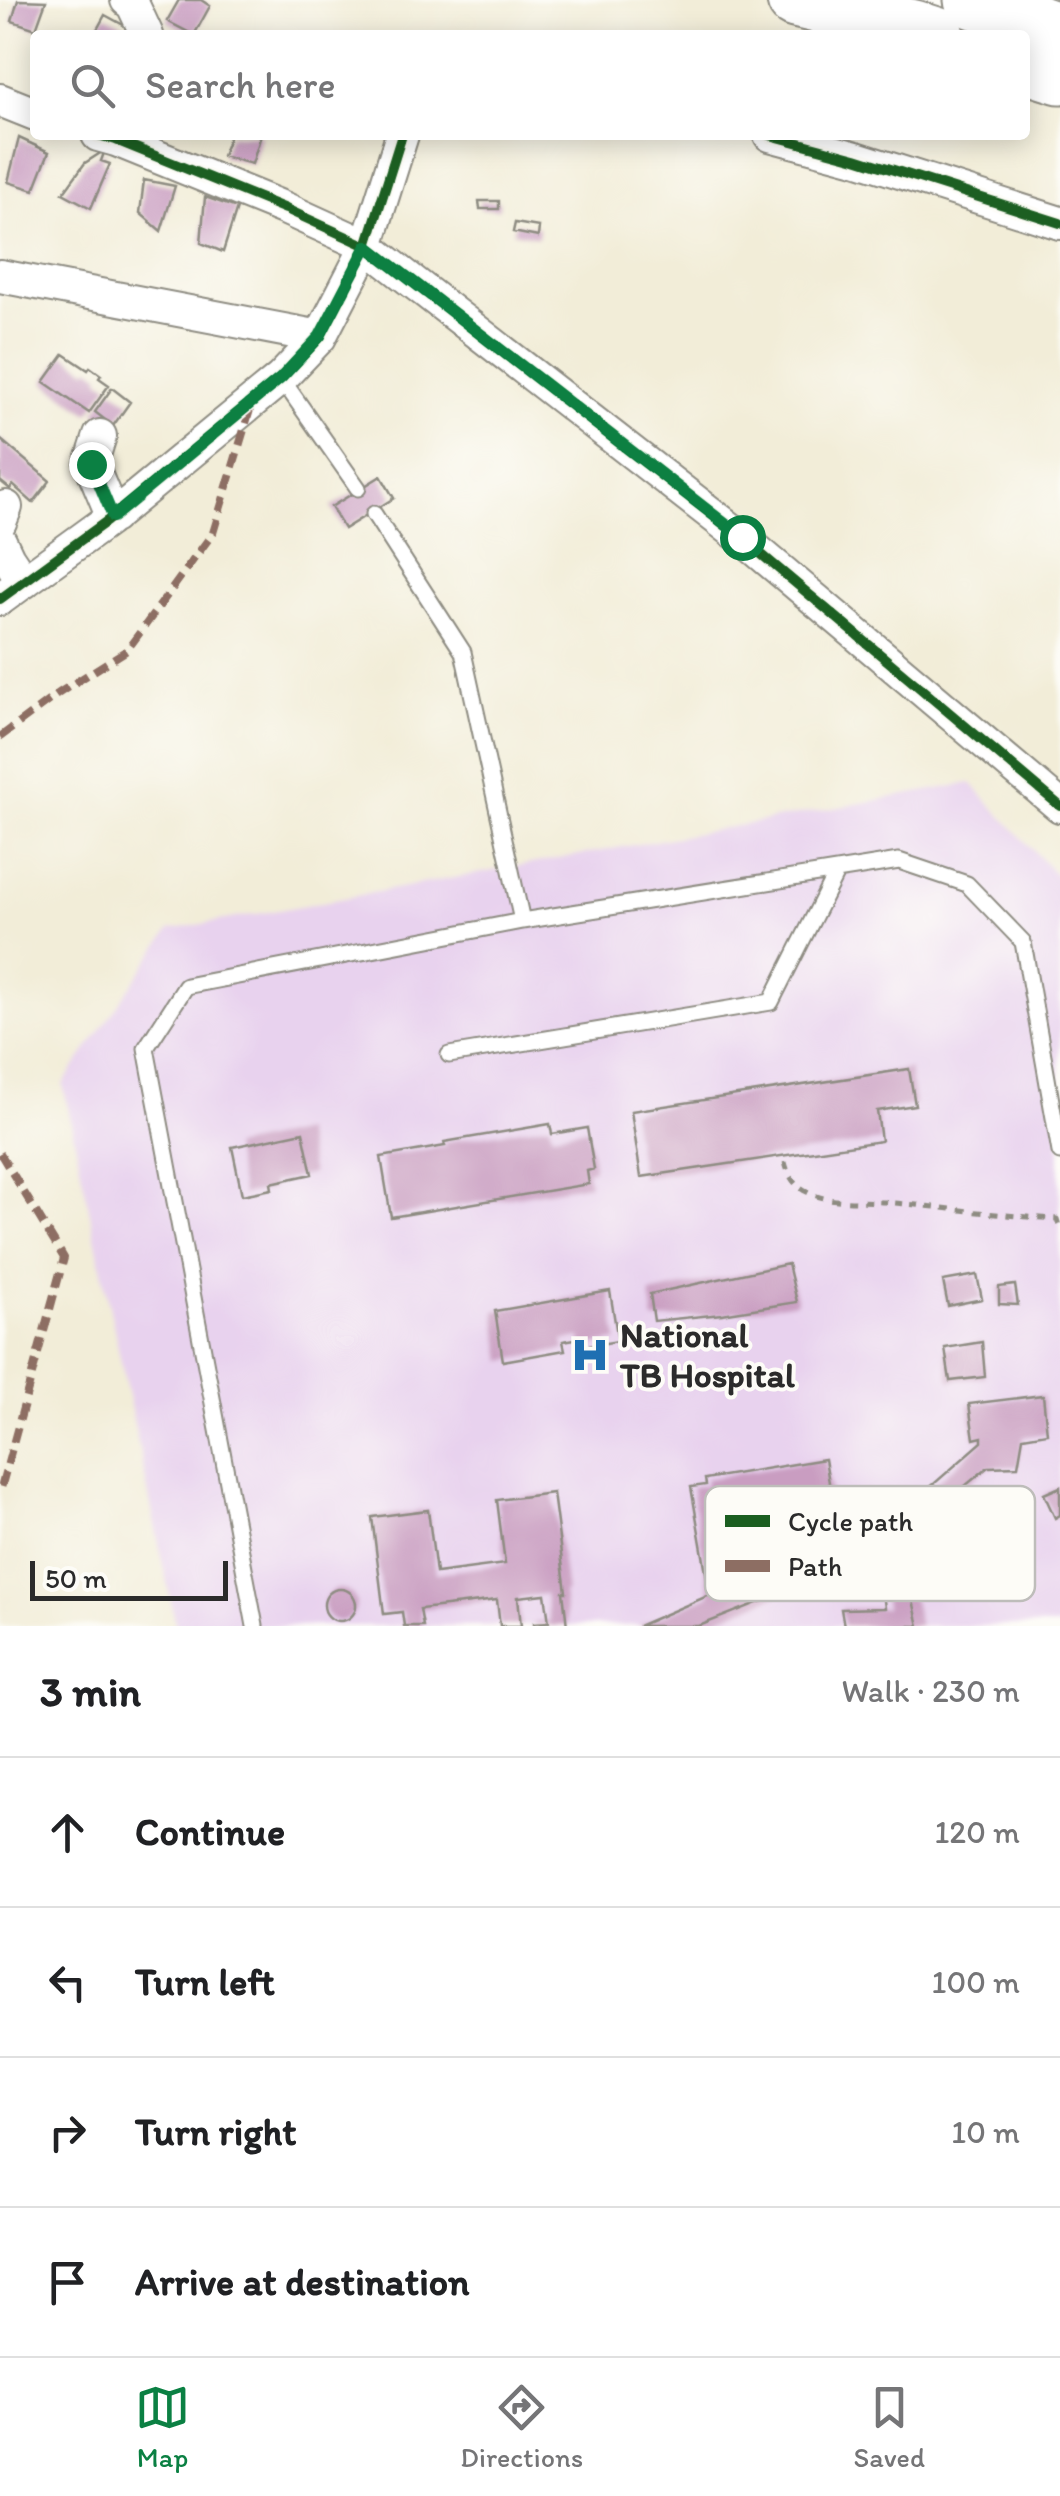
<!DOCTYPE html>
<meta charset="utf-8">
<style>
body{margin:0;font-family:Itim,sans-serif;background:#f6f6f6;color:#202124}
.scale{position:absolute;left:30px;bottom:25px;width:198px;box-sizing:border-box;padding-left:10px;border:5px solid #2b2b2b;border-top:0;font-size:28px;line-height:35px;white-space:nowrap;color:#2b2b2b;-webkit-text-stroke:8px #fdfcf7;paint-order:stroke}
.stop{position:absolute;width:30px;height:30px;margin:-22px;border:8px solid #0b8043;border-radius:50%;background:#fff}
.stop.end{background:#0b8043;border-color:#fff;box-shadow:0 2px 10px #0008}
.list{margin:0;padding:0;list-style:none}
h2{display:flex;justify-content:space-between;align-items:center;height:130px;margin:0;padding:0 40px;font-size:42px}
h2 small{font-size:32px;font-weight:400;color:#757577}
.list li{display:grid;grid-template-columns:65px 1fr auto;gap:30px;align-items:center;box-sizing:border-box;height:150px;padding:0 40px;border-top:2px solid #e0e0e0}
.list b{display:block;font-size:38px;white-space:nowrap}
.list em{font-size:32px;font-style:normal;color:#757577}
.icon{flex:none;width:55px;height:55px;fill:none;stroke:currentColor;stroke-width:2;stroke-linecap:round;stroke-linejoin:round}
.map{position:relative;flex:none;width:1060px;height:1626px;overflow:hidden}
.search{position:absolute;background:#fff;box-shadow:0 5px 25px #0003;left:30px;right:30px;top:30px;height:110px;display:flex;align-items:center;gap:25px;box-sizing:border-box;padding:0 35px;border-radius:10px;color:#757577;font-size:38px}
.sheet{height:730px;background:#fff}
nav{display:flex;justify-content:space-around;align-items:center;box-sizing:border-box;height:140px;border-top:2px solid #e0e0e0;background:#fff;font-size:28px;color:#757577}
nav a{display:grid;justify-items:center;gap:5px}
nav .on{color:#0b8043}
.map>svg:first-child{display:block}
</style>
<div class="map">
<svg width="1060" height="1626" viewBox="0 0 1060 1626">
<rect width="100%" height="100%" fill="#fdfcf7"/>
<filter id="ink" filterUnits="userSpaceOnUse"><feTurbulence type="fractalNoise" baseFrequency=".01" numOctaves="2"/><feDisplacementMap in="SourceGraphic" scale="20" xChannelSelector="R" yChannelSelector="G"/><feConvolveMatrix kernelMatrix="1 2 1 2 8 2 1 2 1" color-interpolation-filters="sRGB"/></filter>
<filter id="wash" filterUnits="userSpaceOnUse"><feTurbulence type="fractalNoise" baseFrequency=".0048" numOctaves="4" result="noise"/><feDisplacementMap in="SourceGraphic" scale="40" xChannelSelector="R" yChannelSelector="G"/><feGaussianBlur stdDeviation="2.25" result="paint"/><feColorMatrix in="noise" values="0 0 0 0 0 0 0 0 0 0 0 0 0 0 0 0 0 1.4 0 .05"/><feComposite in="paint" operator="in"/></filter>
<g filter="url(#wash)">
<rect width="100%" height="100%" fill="#f2edd8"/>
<path fill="#e8d2ee" d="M971,783L1060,879V1626H176L63,1084L170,930Z"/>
<g id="blocks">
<path fill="#c99dc1" d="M18,0L46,1L36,29L12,21Z
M179,0H201L210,6L194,35L167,21Z
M105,15L127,27L123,35H94Z
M230,135H261L252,164L222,156Z
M19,138L49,152L34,190L8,182Z
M105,150L101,161L110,164L91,208L63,193L85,163Z
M144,180L175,186L161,231L140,213Z
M205,197L237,208L223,252L201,243Z
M479,201H499V209H480Z
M515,223L539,227L538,237L513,232Z
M64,354L88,370L90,367L101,375L99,378L109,385L89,413L44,382Z
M112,388L130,402L113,426L95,412Z
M0,439L50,481L33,503L13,485L10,489L0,481Z
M381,476L394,498L344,529L331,507Z
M909,1069L915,1105L877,1111L881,1141L641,1177L631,1111Z
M550,1124L552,1134L587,1128L594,1169L587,1171L589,1184L391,1217L381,1157L445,1146L444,1142Z
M303,1132L312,1174L271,1183L272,1189L242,1195L232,1147Z
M788,1264L797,1302L722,1314L654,1321L650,1294Z
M977,1275L982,1299L948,1306L943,1281Z
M1015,1285L1018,1305L999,1304V1287Z
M610,1291L618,1341L582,1347L581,1338L563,1341L565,1350L503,1361L495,1311Z
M982,1342L985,1377L950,1381L945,1348Z
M1043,1395L1047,1433L1023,1437L1018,1466L988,1467L884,1553L699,1626H638L710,1595L691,1487L706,1485L705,1479L825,1459L834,1512L717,1532L726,1588L880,1531L982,1442V1437L974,1439L969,1404Z
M1060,1487V1515L1055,1518L1044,1494Z
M553,1493L566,1592H563L567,1626H534V1623L549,1622L545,1594L518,1597L521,1626H500L497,1600L420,1609L423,1626H404L402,1612L384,1614L372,1517L428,1510L436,1573L505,1564L497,1500Z
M905,1566L919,1626H844L841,1609L885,1608L881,1578Z
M324 1605a16 16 0 1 1 32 0a16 16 0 1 1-32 0Z"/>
</g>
</g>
<g filter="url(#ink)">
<use href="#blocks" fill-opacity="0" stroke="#8e8c82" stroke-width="2.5"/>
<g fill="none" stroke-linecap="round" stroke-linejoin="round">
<g stroke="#8e8c82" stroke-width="19">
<path id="lane" d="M281,378L358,488
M374,514L463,652L522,921
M449,1055L771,1002L837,871
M255,1626L146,1048L186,986L522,921L899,861L967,884L1023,942L1060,1152"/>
</g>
<g stroke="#8e8c82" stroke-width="36">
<path id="street" d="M127,0L133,5L147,35
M0,100L35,114
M98,135L116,140L286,209L367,246L741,537L1060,806
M770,135L856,158L1060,223
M0,276L320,337
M100,436L91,464L113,517
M0,522L6,507
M0,541L8,558L24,582
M0,599L107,521L281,378L320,337L367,246L402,135"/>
</g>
<g stroke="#8e8c82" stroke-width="59">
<path id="highway" d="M795,0L914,28L936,35
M972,0L1060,31
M1025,65L1060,76"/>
</g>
<path stroke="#8e8c82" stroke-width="5" stroke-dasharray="8 8" stroke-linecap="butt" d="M785,1162C788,1175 794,1186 807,1192C830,1204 860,1200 885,1202C943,1207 999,1216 1057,1219L1060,1229"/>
<use href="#lane" stroke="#fff" stroke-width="15"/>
<use href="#street" stroke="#fff" stroke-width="32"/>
<use href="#highway" stroke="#fff" stroke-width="55"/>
<path stroke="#8d6e63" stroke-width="8" stroke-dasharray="15 8" stroke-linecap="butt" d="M0,737L59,693L127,650L213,533L252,403
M0,1153L64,1258L0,1492"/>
<g stroke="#fdfcf7" stroke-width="16">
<path id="cycleway" d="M98,135L116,140L286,209L367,246L741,537L1060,806
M770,135L856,158L1060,223
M0,599L107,521L281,378L320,337L367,246L402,135"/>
</g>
<use href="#cycleway" stroke="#1b5e20" stroke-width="10"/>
</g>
</g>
<g fill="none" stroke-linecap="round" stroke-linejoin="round" filter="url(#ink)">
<path stroke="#0b8043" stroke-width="12" d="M91,464L113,517L281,378L320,336L367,246L742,537"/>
</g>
<defs>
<g id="hospital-bare" transform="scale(3)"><path d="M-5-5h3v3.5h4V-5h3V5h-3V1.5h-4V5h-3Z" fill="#1f6fb2" stroke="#fdfcf7" stroke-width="2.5" paint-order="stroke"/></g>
</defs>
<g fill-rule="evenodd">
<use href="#hospital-bare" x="590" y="1355"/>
</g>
<g text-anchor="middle" stroke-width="8" stroke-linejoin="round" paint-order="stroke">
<g font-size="35" font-weight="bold" fill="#2b2b2b" stroke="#fdfcf7" text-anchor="start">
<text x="620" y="1347">National<tspan x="620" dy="40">TB Hospital</tspan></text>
</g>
</g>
<rect x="705" y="1486" width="330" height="115" rx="15" fill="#fdfcf7" stroke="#bebdba" stroke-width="2.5"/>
<rect x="725" y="1515" width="45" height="12" fill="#1b5e20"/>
<rect x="725" y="1560" width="45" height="12" fill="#8d6e63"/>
<g font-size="28" fill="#2b2b2b">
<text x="788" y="1531">Cycle path</text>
<text x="788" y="1576">Path</text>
</g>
</svg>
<div class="scale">50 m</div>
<div class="stop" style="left:742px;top:537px"></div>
<div class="stop end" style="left:91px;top:464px"></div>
<div class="search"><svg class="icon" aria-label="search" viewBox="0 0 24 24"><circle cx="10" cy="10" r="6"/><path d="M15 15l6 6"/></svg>Search here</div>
</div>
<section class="sheet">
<h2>3 min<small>Walk · 230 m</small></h2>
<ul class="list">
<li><svg class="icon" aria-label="ahead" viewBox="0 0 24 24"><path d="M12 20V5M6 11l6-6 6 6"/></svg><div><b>Continue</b></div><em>120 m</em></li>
<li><svg class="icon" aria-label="left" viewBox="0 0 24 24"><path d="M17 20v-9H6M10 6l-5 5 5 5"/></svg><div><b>Turn left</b></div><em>100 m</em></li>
<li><svg class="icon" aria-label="right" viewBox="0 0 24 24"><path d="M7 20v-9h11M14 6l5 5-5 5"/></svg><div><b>Turn right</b></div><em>10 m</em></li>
<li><svg class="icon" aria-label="arrive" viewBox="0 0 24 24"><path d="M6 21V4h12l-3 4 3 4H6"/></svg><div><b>Arrive at destination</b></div></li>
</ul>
</section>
<nav>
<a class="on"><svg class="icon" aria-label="map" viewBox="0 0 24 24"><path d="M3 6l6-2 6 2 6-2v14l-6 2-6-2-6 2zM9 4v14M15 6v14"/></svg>Map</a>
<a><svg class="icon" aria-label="directions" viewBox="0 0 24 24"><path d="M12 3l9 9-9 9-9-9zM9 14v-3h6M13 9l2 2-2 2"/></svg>Directions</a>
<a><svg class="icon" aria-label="saved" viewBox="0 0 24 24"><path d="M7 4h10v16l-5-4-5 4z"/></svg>Saved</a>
</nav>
